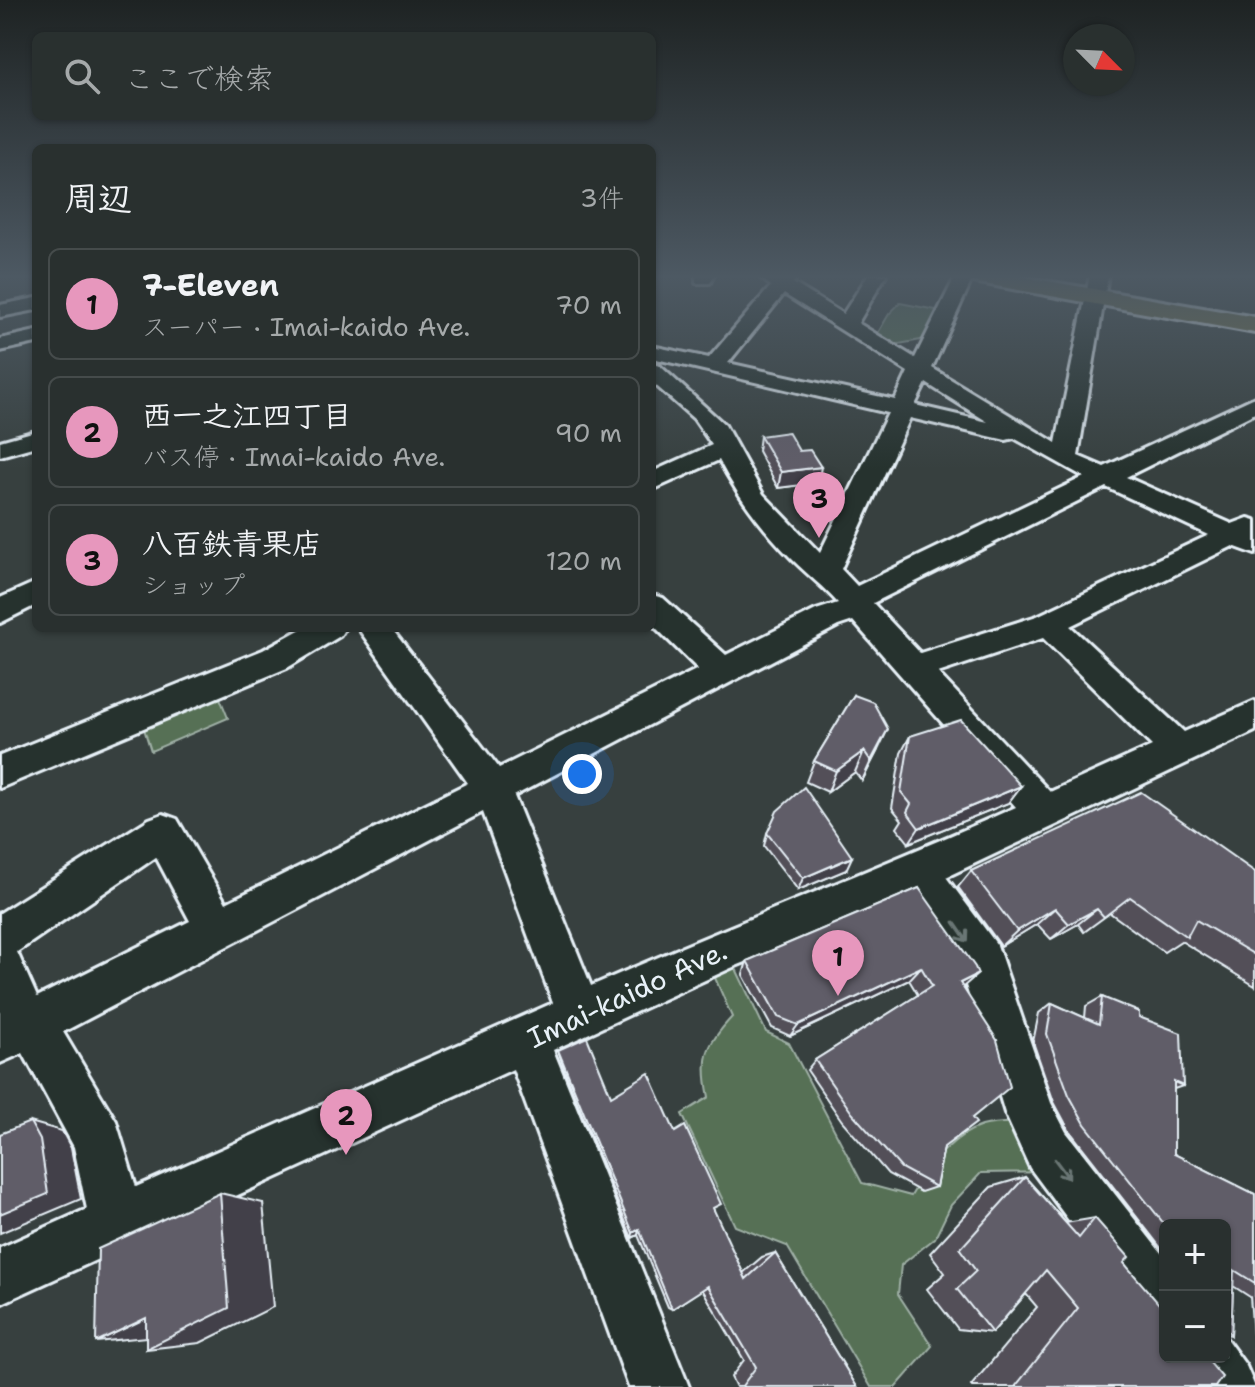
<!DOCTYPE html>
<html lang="ja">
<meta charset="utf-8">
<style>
body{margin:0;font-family:"Shantell Sans","Klee One",sans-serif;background:#313837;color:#f1f3f6}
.controls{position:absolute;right:24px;bottom:24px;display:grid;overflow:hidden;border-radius:12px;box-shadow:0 2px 6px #0004}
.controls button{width:72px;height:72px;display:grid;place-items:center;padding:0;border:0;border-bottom:2px solid #454b4b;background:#29302f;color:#f1f3f6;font:40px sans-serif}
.compass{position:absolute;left:1063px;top:24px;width:72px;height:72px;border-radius:50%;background:#29302f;box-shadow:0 2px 6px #0004;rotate:114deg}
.you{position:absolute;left:582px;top:774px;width:28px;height:28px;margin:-20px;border:6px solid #fff;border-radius:50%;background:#1a73e8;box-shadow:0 0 0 12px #1a73e833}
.badge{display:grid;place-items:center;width:52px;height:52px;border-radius:50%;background:#e797bd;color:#111;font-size:26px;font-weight:700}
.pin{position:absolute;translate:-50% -66px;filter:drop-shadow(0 2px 4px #0008)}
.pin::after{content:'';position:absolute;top:42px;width:28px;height:24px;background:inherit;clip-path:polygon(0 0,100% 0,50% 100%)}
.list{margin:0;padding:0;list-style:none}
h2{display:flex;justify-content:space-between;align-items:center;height:104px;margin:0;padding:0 32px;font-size:34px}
h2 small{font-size:26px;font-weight:400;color:#a5a9aa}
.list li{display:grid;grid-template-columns:52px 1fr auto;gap:24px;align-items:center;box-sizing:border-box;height:112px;margin:0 16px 16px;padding:0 16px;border:2px solid #454b4b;border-radius:12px}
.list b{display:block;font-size:30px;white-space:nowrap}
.list p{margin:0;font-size:26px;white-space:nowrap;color:#a5a9aa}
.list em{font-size:26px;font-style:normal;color:#a5a9aa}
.icon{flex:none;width:44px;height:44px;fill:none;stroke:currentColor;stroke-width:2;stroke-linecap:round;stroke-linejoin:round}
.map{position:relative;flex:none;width:1255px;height:1387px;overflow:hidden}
.search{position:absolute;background:#29302f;box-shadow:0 2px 6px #0004;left:32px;top:32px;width:624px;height:88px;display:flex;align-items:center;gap:20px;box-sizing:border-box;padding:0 28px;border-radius:12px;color:#a5a9aa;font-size:30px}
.panel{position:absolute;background:#29302f;box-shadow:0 2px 6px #0004;left:32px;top:144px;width:624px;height:488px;border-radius:12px}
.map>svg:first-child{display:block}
</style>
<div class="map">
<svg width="1255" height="1387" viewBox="0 0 1255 1387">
<rect width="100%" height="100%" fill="#37403f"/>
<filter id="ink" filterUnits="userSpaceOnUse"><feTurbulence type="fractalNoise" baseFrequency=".0125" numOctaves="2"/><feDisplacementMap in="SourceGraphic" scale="16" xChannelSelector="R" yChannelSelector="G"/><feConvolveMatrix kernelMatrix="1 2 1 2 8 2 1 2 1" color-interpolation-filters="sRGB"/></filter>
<g filter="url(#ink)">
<path fill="#566f55" stroke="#9fb0a6" stroke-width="2" d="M900,303L941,311L926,339L888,346L875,338L889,314Z
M216,688L228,718L151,751L141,719Z
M730,956L766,1032L789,1043L862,1183L911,1196C927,1168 950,1136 982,1126C996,1122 1013,1123 1027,1122L1053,1172L981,1173L951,1205L935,1238L901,1265L898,1294L932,1346L896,1387H871L787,1246L735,1226L682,1114L709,1097C701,1058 705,1046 732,1017L709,964Z"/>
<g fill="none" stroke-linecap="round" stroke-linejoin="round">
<g stroke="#e8f1f8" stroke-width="6">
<path id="minor" d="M696,275H714L710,283H696Z
M757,275H799L793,283L843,314L868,275H886L858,323L915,358L956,275H974L932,368L1056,443L1090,275H1108L1078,456L1104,467L1255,397V413L1126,477L1232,524L1248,518L1255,520V554L1233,546L1070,626L1184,732L1255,701V731L946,877L997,945L1051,1103L1066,1132L1165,1258V1331L1145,1323L1030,1168L1005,1113L962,972L908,895L731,968L553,1050L689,1387H629L513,1069L0,1304V1248L87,1209L74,1147L23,1053L0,1063V913L149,819L163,814L177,819L226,903L468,783L358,628H391L499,768L698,669L652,624V595L663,598L726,655L816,610L838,603C824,587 808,575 793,560C763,530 739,498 719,460L652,490V472L712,445L694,419L652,382V364L660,366L725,425L763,494L820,553L888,413L652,358V346L709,358L771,286ZM784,294L908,372L895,400L728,363ZM926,383L988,422L915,405ZM910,418L1006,440L1014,438L1084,477L857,586L841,569ZM1106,487L1209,535L1037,616L920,653L873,603ZM853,621L1016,807C875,870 732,924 591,986L514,796L838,626ZM1043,638L1152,746L1050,792L938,673ZM483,812L553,1003L136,1187L116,1121L63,1032ZM156,857L190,921L37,997L17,952Z
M36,298V310L0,317V305Z
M36,331V343L0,351V339Z
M36,431V446L0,456V441Z
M36,582V605L0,623V598Z
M303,628H345L340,636L287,668L0,788V756L263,650Z
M1225,1337L1246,1366L1255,1387H1190L1175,1357H1225Z"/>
</g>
<g stroke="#e8f1f8" stroke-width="6">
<path id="major" d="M962,275H1013L1255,317V333L974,282L966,280Z"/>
</g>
<use href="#minor" fill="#26332d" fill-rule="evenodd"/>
<use href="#major" fill="#70704a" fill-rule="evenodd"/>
</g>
<path fill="#535059" stroke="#e8f1f8" stroke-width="2" d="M760,436L818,483L778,488L758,451Z
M854,695L878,750L862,781L855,772L828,792L806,782L814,761Z
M910,736L1021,786L1008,803L909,843L897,828L902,820L892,808L901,753Z
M767,833L846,870L798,890L764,846Z
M971,871L1255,872V986L1181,941L1164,952L1110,913L1084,932L1078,924L1051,939L1037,924L1001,946L958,887Z
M919,888L962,987L972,1118L944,1147L936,1187L921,1192L888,1174L842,1121L807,1070L815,1060L918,995L909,980L790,1036L772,1028L743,975L747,961Z
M1102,997L1139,1017L1183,1086L1174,1089V1154L1255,1194V1362L1250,1297L1233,1286L1231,1335L1225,1334V1225H1165V1253L1069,1130L1054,1102L1033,1042L1039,1013L1052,1003L1085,1018L1086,1006Z
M558,1050L611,1096L675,1132L743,1273L762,1257L775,1253L857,1387H736L731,1377L744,1360L702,1289L672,1309L668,1307L638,1235L632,1238L564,1069Z
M1025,1177L1066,1223L1095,1218L1124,1263L1215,1387H972L971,1386L1037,1307L1026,1294L992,1333L958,1329L927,1289L945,1273L930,1253L991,1187Z"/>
<path fill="#434149" stroke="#e8f1f8" stroke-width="2" d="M821,467L818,483L778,488L781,472Z
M888,729L878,750L862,781L871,761Z
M864,751L855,772L828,792L836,771Z
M1021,786L1008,803L909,843L919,828Z
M852,857L846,870L798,890L803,878Z
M1055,908L1037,924L1001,946L1017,931Z
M1097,909L1078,924L1051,939L1069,924Z
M921,967L909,980L790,1036L798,1025Z
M978,974L963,987L946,996L960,983Z
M30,1122L62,1131L71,1148L81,1199L0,1233V1214Z
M220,1193L263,1203L273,1307L200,1343L146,1349Z
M639,1229L638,1235L632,1238L633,1233Z
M146,1318L157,1336L96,1342Z"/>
<path fill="#605d68" stroke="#e8f1f8" stroke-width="2" d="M788,432L799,451L810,450L821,467L781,472L760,436Z
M854,695L873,702L888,729L871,761L864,751L836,771L814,761Z
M961,720L1021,786L919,828L907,812L911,804L901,792L910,736Z
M804,787L852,857L803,878L767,833L777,811Z
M1141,792L1255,872V955L1196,920L1187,937L1130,897L1104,917L1097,909L1069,924L1055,908L1017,931L971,871Z
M919,888L975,967L978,974L960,983L997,1040L1010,1087L972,1118L976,1123L944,1147L936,1187L901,1168L852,1113L815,1060L932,986L921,967L798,1025L778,1017L747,961Z
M1102,997L1139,1012V1017L1181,1033L1183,1086L1174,1082V1154L1255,1194V1283L1234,1270L1231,1335L1225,1328V1225H1165L1085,1124L1069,1095L1047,1034L1052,1003L1099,1024Z
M587,1037L611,1096L649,1073L675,1132L685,1126L721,1204L713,1208L746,1279L775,1253L857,1387H742V1386L756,1367L708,1286L672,1309L639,1229L633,1233L558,1050Z
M30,1122L40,1140L48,1194L0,1214V1134Z
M1025,1177L1079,1238L1095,1218L1129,1257L1124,1263L1165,1311V1357H1205L1222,1377L1215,1387H1015L1078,1308L1046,1270L992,1333L957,1289L976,1271L960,1249Z
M220,1193L229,1308L146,1349V1318L96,1342L98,1249Z"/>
<defs><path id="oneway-shaft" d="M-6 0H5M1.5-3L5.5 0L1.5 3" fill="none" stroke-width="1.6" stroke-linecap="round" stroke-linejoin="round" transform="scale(2)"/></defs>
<g stroke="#6a7674">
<use href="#oneway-shaft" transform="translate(961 932) rotate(55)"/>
<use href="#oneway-shaft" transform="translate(1062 1169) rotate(53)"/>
</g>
</g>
<linearGradient id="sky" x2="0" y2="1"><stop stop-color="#1e2323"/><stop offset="0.59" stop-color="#4d5963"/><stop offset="1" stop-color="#4d5963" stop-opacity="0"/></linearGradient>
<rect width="1255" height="469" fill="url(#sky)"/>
<g text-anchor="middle" stroke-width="6" stroke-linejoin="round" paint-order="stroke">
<g font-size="28" fill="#e8f1f8" stroke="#26332d">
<text transform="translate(627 994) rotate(-25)" y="10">Imai-kaido Ave.</text>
</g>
</g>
</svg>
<div class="controls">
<button>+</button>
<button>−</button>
</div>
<svg class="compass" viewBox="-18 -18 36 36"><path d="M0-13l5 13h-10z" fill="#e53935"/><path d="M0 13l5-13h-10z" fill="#a5a9aa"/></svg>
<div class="you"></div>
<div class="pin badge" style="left:838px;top:996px">1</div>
<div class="pin badge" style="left:346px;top:1155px">2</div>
<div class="pin badge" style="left:819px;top:538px">3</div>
<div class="search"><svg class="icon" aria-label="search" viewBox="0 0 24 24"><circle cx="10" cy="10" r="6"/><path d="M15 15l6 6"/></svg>ここで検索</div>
<section class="panel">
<h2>周辺<small>3件</small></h2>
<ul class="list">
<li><span class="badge">1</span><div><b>7-Eleven</b><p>スーパー · Imai-kaido Ave.</p></div><em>70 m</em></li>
<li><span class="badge">2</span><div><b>西一之江四丁目</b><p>バス停 · Imai-kaido Ave.</p></div><em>90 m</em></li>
<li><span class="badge">3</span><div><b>八百鉄青果店</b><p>ショップ</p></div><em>120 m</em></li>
</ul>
</section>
</div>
